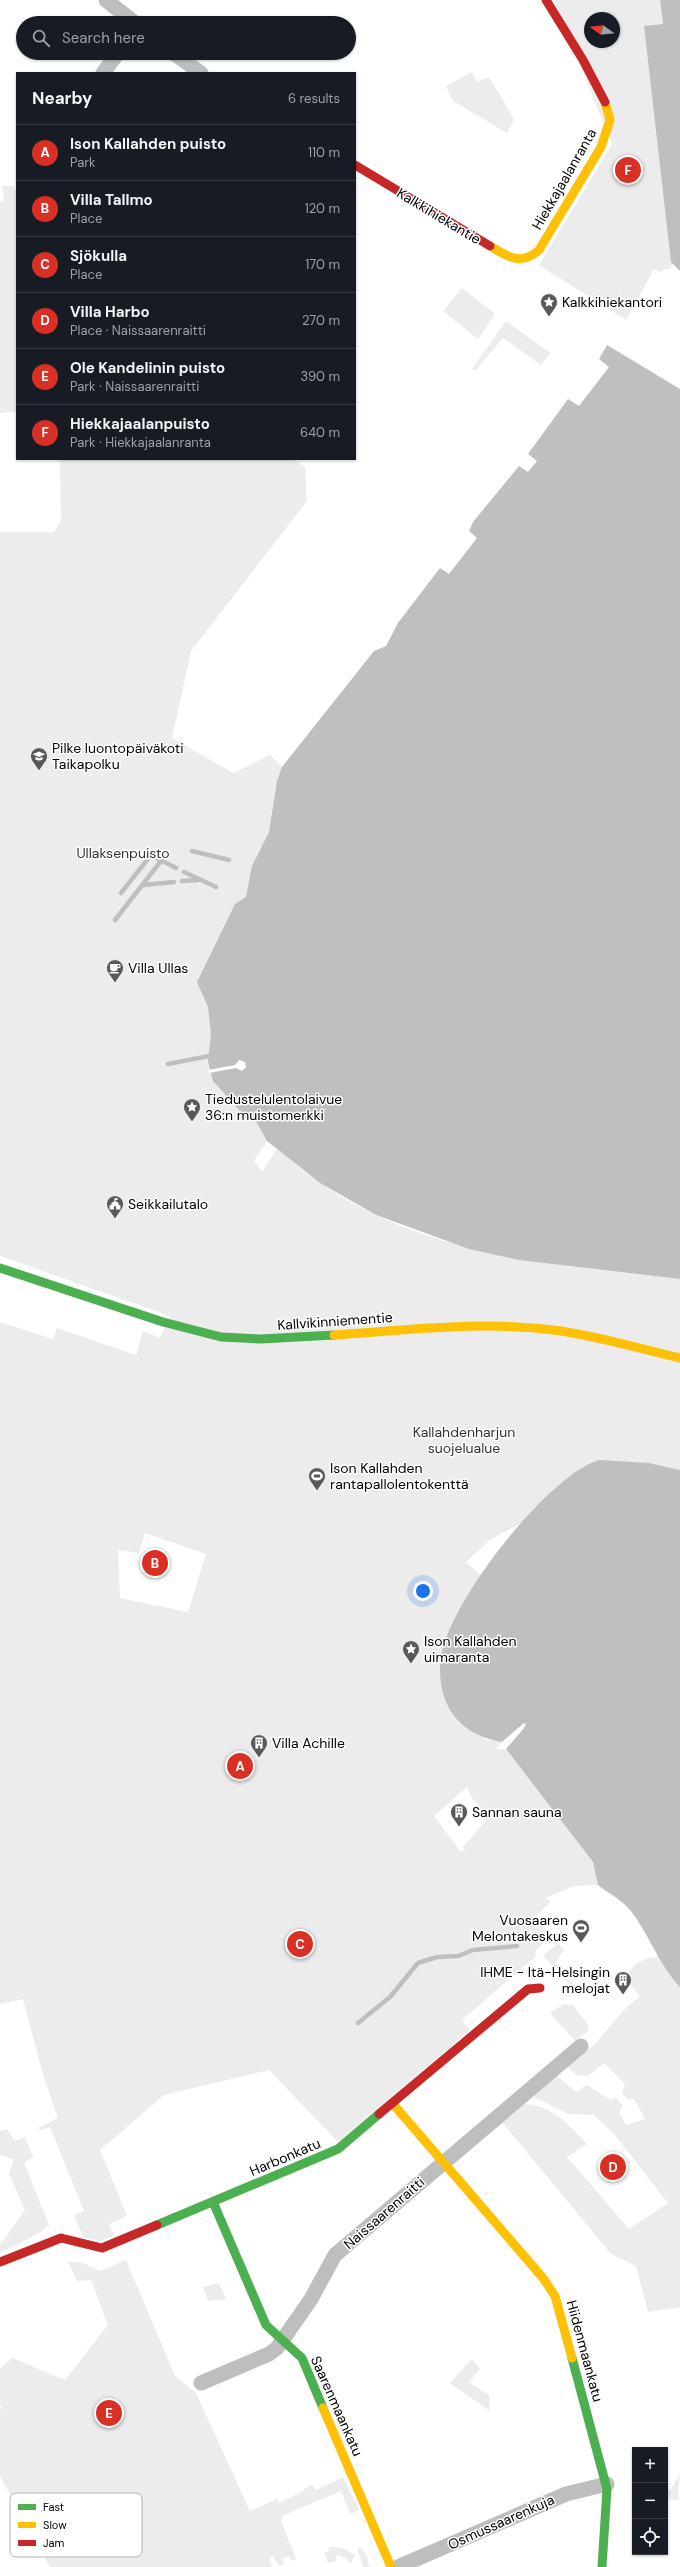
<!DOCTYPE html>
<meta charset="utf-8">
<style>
body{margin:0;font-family:"DM Sans",sans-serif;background:#242831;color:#f1f3f6}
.controls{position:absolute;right:12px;bottom:12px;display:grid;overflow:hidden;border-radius:0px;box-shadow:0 1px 3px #0004}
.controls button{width:36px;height:36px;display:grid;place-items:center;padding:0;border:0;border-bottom:1px solid #363941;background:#171b24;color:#f1f3f6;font:20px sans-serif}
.compass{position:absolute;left:584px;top:12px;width:36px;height:36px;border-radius:50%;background:#171b24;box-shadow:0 1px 3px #0004;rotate:284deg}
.you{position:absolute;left:423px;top:1591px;width:14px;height:14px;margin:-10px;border:3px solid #fff;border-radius:50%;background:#1a73e8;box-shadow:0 0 0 6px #1a73e833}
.badge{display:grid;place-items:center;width:26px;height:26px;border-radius:50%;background:#d93025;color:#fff;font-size:13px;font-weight:700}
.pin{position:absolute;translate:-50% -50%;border:2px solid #fff;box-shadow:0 1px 4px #0006}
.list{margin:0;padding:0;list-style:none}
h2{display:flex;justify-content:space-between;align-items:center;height:52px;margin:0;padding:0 16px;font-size:17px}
h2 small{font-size:13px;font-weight:400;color:#9ea1a6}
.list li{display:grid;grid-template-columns:26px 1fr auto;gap:12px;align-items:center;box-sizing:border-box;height:56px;padding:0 16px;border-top:1px solid #363941}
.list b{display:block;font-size:15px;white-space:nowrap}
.list p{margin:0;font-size:13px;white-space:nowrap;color:#9ea1a6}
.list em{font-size:13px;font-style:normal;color:#9ea1a6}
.icon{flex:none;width:22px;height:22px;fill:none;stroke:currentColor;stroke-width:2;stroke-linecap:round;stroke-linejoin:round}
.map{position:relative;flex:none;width:680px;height:2567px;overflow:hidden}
.search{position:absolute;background:#171b24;box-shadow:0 1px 3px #0004;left:16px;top:16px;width:340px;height:44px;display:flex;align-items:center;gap:10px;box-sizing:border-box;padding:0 14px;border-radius:22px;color:#9ea1a6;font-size:15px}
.panel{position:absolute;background:#171b24;box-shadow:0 1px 3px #0004;left:16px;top:72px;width:340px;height:388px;border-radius:0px}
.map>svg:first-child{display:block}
</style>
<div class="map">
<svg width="680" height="2567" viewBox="0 0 680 2567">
<rect width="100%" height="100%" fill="#fff"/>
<path fill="#ececec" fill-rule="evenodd" d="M554,0H660L663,24L644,26L672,265L670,269H664L662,272L654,269L626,320L539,265L612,144ZM590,18H614V42H590Z
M472,72L477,82L489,77L514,119L507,133L453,101L446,86Z
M2,186H14V190H17V412L0,413V202L4,201Z
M462,288L495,314L478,339L443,311Z
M506,321L550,353L541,365L503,338L475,371L472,369Z
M60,459H293L305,467L307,501L191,651L172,738L233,773L270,755L282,767L277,781L279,803L246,897L208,1061L270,1129L267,1141L254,1161L262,1172L277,1149C291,1160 305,1173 320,1183C427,1257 555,1264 680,1279V1470L649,1463L536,1506L523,1522L490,1540L466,1562L481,1575L458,1614L443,1647L484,1739L502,1742L496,1749H506L593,1862L598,1885L574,1886L546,1898L551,1902L535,1917L552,1936L536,1950L535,1957L462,2020L470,2030L338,2142L269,2070L164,2095L100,2150L127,2216L109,2224L114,2236L99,2241L83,2237L74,2215L84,2211L50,2127L41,2130L38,2128L58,2118L44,2078L23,1999L0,2004V1322L53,1339L57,1328L136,1355L143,1331L160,1338L170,1316L0,1256V532H54L61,520ZM145,1533L206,1554L188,1612L120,1598L118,1550L139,1553ZM467,1787L471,1797L490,1816L463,1847L465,1849L461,1852L434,1816Z
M558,1943L564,1950L555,1963L580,1993L576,1991L543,1956Z
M660,1956L680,1966V2307L648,2312L636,2266L611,2254L502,2122L523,2104C551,2104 569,2125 587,2144L567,2157L629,2229L668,2203L614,2134L594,2115L568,2114L533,2096L557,2076L576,2092L587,2085L611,2100L616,2098L623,2106L619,2112L626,2125L645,2119L634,2099H628L622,2094L625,2084L604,2063L588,2076L577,2075L567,2067L597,2042L623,2011L640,1996L625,1978C633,1963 643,1958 660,1956Z
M564,2004L573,2005L588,2025V2031L575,2041L550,2013Z
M7,2129L15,2141L25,2137L33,2157L24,2163L49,2225L39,2233L0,2253V2245L25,2210L9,2174L14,2159L0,2155V2131Z
M126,2260L175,2376L196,2393L250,2511L277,2499L279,2503L298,2494L312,2484L316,2490L343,2477L359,2510L350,2514L341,2491L282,2516L283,2520L281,2521L296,2559L291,2561L289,2556L282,2559L284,2564L279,2566L272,2555L269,2560L272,2567H50L0,2476V2410L2,2408L0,2405V2369L12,2358L65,2380L108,2325L91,2280L77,2281L68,2262H81L100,2271Z
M219,2283L226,2299L208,2301L203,2287Z
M472,2359L480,2369L469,2382L489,2395L490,2411L450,2383Z
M680,2473L678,2496L680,2500L665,2499V2493L671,2489Z
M329,2547C338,2547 347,2549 355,2555L350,2564L346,2558L337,2555L336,2561L328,2563L324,2552H328Z
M360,2547L367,2556L369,2567H363L357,2548Z"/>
<path fill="#bfbfbf" d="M660,0H680V271L671,262L644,26L663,24Z
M607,345L680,389V1279L519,1260L469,1249L376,1215L320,1183L267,1141L257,1123L239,1110L213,1081L208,1061L211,1034L208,1007L197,982L235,904L246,897L252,866L269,832L277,781L282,767L374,651L386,646L398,623L440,568L449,574L477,538L469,531L473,522L519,466L528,472L537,461L528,454L568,399L579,406L609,367L599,359Z
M599,1460L649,1463L680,1470V1987C659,1965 649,1934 630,1910C622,1900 608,1893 598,1885L593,1862L506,1749L524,1728V1723L502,1742C461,1735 439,1708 440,1666C440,1612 547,1475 599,1460Z"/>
<path fill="#fff" d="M239,1060L245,1062L246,1067L242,1071L236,1068L209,1073L208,1070L235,1065Z
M527,1722L524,1728L504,1749L522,1727L501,1744Z"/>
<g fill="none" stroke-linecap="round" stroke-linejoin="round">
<path stroke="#bfbfbf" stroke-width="4.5" d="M192,851L229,860
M184,872L216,887
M182,881L198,880
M143,885L174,882
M121,893L151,855L176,868
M115,920L161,861
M168,1064L209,1056
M358,2023L390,1997L418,1963L437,1957L458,1956L473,1950L517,1946"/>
<path stroke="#bebebe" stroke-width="15" d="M106,0L135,23
M173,53L201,73
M103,73L118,53
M201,2383L269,2354L277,2348L311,2299L335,2255L581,2046
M398,2567L566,2494L607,2484"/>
<path stroke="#4caf50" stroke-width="9" d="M0,1268L163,1322L221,1337L261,1339L334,1335
M213,2202L266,2325L302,2358L323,2408
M157,2225L338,2149L379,2114
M572,2358L607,2489L602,2567"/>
<path stroke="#ffc107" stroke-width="9" d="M490,246C508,257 521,266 539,250L601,147L610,120L605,102
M334,1335C408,1330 487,1320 561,1331C601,1337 641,1349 680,1358
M393,2104L543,2278L555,2296L572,2358
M323,2408L391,2567"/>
<path stroke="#c62828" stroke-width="9" d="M546,0L583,60L605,102
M355,165L490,246
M379,2114L528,1989L540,1988
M0,2262L61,2238L102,2248L157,2225"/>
</g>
<defs>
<g id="sight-pin" transform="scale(0.9)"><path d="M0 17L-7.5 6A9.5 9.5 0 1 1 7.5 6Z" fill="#595959" stroke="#fff"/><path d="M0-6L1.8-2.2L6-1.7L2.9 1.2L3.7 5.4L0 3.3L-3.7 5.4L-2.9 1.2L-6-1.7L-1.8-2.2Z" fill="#fff"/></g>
<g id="school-pin" transform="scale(0.9)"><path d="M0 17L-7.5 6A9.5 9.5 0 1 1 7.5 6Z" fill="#595959" stroke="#fff"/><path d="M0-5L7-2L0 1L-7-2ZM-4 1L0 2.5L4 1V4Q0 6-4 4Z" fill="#fff"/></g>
<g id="cafe-pin" transform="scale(0.9)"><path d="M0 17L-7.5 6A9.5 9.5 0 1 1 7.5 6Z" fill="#595959" stroke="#fff"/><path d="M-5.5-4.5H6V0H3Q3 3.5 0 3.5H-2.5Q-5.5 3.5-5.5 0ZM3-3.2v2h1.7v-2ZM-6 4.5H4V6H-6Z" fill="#fff"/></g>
<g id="civic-pin" transform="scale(0.9)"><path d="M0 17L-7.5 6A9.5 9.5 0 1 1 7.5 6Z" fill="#595959" stroke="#fff"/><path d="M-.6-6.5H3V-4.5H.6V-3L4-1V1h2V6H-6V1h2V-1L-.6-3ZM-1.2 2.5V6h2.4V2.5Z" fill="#fff"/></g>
<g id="stadium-pin" transform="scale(0.9)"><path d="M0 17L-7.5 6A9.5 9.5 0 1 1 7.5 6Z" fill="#595959" stroke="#fff"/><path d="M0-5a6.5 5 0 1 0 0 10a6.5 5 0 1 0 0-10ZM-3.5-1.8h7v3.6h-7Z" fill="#fff"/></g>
<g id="building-pin" transform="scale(0.9)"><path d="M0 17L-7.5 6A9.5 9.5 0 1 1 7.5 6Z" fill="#595959" stroke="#fff"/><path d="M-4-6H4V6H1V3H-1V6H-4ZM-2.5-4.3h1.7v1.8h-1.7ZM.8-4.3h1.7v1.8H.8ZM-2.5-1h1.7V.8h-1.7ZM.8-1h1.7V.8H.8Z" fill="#fff"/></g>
</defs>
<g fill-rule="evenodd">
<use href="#sight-pin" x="549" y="302"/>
<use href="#school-pin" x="39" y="756"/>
<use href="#cafe-pin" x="115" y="968"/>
<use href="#sight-pin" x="192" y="1107"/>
<use href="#civic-pin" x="115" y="1204"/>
<use href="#stadium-pin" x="317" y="1476"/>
<use href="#sight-pin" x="411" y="1649"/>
<use href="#building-pin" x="259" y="1743"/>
<use href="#building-pin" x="459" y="1812"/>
<use href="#stadium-pin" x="581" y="1928"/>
<use href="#building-pin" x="623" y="1980"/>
</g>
<g text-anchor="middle" stroke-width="3" stroke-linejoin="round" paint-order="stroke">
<g font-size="14" fill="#000" stroke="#fff">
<text transform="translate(564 179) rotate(-60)" y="5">Hiekkajaalanranta</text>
<text transform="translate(439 216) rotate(31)" y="5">Kalkkihiekantie</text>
<text transform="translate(335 1321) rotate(-4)" y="5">Kallvikinniementie</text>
<text transform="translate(285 2157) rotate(-23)" y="5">Harbonkatu</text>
<text transform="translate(384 2213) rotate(-41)" y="5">Naissaarenraitti</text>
<text transform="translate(585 2351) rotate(75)" y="5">Hiidenmaankatu</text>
<text transform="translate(337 2406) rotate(66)" y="5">Saarenmaankatu</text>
<text transform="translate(501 2522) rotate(-24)" y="5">Osmussaarenkuja</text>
</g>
<g font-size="14" fill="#000" stroke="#fff" text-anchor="start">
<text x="562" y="307">Kalkkihiekantori</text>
<text x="52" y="753">Pilke luontopäiväkoti<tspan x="52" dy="16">Taikapolku</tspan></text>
<text x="128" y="973">Villa Ullas</text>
<text x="205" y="1104">Tiedustelulentolaivue<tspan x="205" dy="16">36:n muistomerkki</tspan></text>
<text x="128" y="1209">Seikkailutalo</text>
<text x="330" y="1473">Ison Kallahden<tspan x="330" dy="16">rantapallolentokenttä</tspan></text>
<text x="424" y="1646">Ison Kallahden<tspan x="424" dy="16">uimaranta</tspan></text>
<text x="272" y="1748">Villa Achille</text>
<text x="472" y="1817">Sannan sauna</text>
<text x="568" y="1925" text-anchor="end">Vuosaaren<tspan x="568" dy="16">Melontakeskus</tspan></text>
<text x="610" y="1977" text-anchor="end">IHME - Itä-Helsingin<tspan x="610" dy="16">melojat</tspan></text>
</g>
<g font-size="14" fill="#333" stroke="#fff">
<text x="123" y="858">Ullaksenpuisto</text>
<text x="464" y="1437">Kallahdenharjun<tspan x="464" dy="16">suojelualue</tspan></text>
</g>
</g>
<rect x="10" y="2493" width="132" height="64" rx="6" fill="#fff" stroke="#b2b2b2" stroke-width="1"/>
<rect x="18" y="2504" width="18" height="6" fill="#4caf50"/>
<rect x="18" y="2522" width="18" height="6" fill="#ffc107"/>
<rect x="18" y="2540" width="18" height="6" fill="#c62828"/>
<g font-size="11" fill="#000">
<text x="43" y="2511">Fast</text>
<text x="43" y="2529">Slow</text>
<text x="43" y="2547">Jam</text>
</g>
</svg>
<div class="controls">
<button>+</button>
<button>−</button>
<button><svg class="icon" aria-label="locate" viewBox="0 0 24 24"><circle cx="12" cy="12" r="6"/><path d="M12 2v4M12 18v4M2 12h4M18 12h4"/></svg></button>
</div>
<svg class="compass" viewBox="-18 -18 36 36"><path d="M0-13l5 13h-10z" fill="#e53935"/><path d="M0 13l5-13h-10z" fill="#9ea1a6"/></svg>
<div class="you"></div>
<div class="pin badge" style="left:240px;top:1766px">A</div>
<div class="pin badge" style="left:155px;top:1563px">B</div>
<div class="pin badge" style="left:300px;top:1944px">C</div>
<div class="pin badge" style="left:613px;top:2167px">D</div>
<div class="pin badge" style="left:109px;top:2413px">E</div>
<div class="pin badge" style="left:628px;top:170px">F</div>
<div class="search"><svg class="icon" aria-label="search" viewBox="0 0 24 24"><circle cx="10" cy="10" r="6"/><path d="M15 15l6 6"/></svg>Search here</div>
<section class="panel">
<h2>Nearby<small>6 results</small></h2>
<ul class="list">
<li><span class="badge">A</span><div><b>Ison Kallahden puisto</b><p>Park</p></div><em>110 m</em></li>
<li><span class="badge">B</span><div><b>Villa Tallmo</b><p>Place</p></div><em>120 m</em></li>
<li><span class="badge">C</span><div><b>Sjökulla</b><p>Place</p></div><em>170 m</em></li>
<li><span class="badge">D</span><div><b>Villa Harbo</b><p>Place · Naissaarenraitti</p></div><em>270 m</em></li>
<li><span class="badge">E</span><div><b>Ole Kandelinin puisto</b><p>Park · Naissaarenraitti</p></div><em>390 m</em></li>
<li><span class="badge">F</span><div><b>Hiekkajaalanpuisto</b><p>Park · Hiekkajaalanranta</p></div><em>640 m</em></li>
</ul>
</section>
</div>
